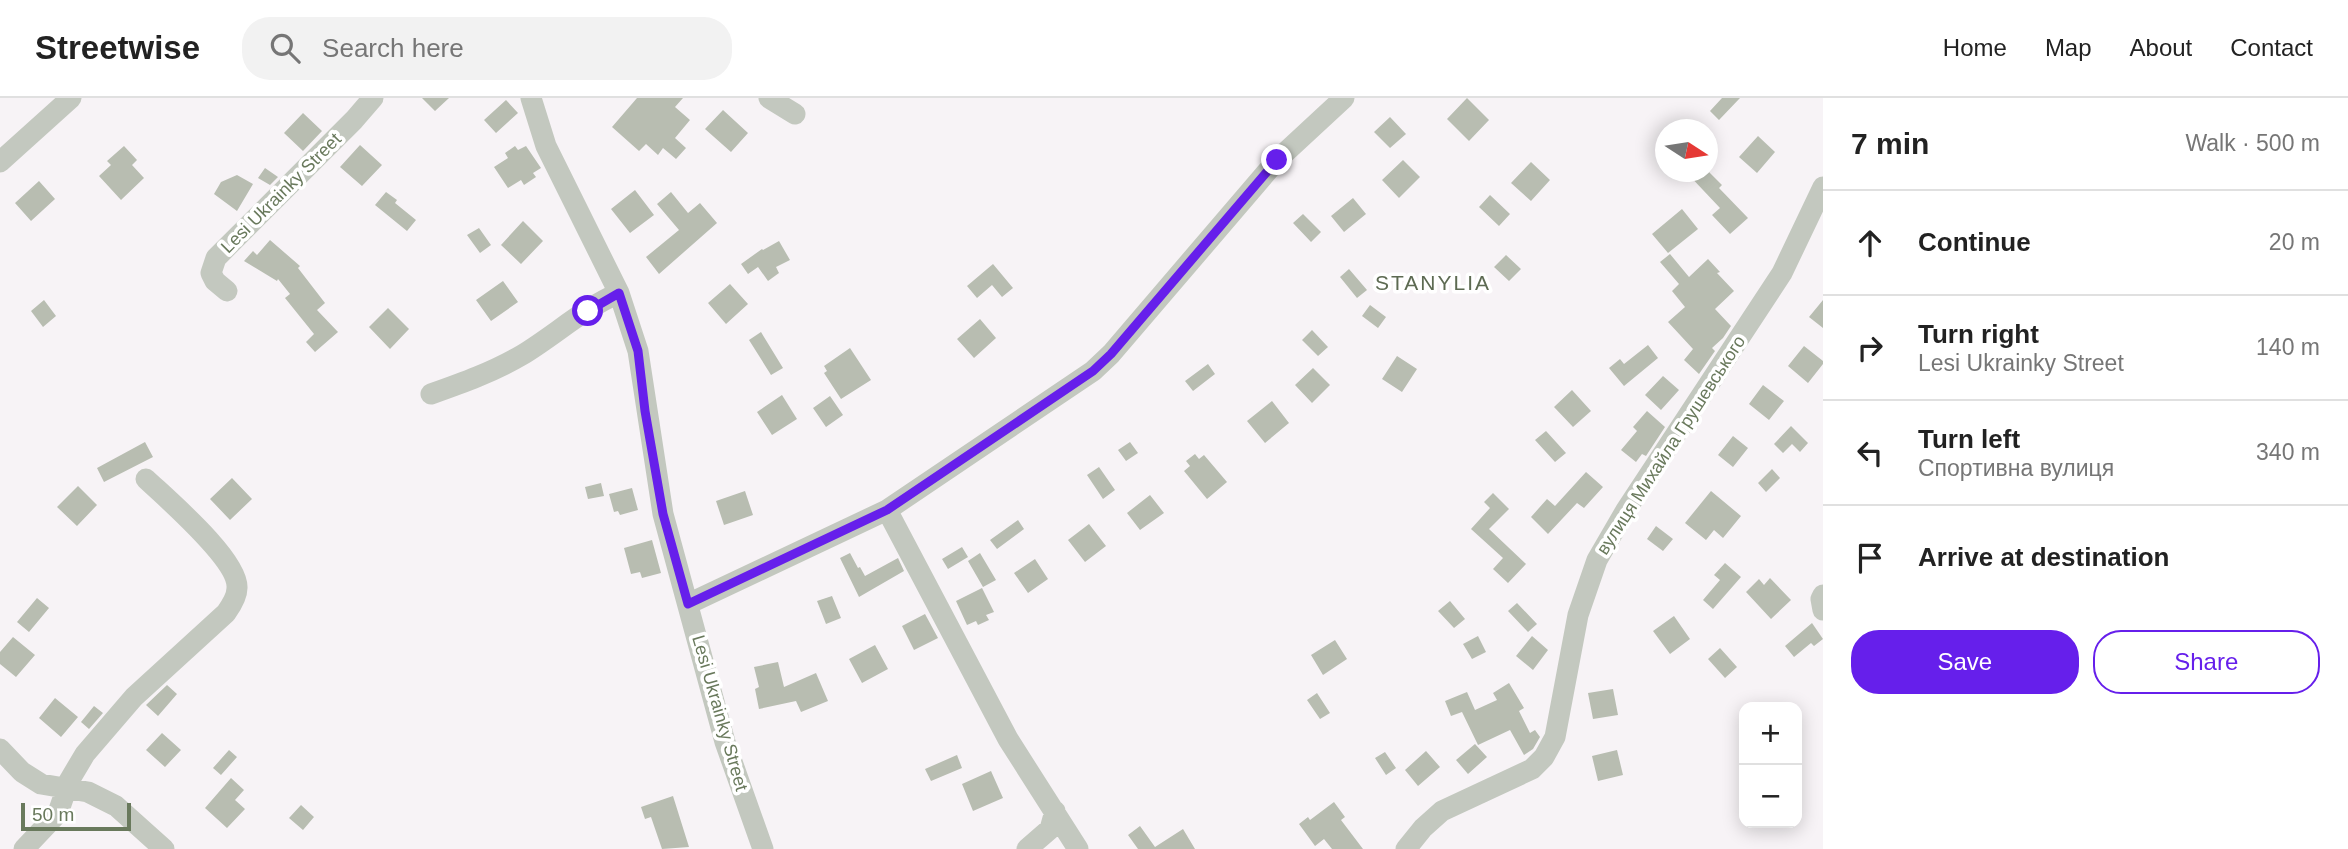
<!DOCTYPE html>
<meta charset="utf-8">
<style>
body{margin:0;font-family:Arial,sans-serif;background:#f2f2f2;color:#222}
.controls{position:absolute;right:21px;bottom:21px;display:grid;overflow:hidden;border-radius:14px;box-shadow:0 4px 18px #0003}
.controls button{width:63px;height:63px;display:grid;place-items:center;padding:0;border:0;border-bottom:2px solid #e0e0e0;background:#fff;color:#222;font:35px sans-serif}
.compass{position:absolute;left:1655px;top:21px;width:63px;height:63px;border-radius:50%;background:#fff;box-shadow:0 4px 18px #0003;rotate:102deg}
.scale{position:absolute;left:21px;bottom:18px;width:110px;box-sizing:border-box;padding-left:7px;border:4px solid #69795c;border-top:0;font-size:19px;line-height:24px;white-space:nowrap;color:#69795c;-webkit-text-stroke:5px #fff;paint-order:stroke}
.stop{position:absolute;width:21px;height:21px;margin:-16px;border:5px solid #661feb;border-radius:50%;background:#fff}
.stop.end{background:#661feb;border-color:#fff;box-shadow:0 2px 7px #0008}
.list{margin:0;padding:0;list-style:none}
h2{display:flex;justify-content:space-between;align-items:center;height:91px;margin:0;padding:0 28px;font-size:30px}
h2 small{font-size:23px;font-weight:400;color:#767676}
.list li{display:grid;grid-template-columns:46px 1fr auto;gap:21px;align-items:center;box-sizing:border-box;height:105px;padding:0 28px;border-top:2px solid #e0e0e0}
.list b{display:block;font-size:26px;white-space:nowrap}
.list p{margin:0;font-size:23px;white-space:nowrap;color:#767676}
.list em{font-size:23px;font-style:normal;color:#767676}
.actions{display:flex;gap:14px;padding:21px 28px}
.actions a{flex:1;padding:16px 0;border:2px solid #661feb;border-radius:28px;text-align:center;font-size:24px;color:#661feb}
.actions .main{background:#661feb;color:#fff}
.icon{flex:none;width:38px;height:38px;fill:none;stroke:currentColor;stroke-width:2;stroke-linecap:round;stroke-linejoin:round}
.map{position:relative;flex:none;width:1823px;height:751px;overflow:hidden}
header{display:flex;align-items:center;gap:42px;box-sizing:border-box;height:98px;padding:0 35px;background:#fff;border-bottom:2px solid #e0e0e0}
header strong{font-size:33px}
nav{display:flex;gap:38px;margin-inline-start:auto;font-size:24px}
.search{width:490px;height:63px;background:#f2f2f2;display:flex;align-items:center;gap:18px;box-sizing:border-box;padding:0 24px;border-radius:28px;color:#767676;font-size:26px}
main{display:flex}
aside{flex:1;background:#fff}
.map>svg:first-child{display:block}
</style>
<header>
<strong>Streetwise</strong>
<div class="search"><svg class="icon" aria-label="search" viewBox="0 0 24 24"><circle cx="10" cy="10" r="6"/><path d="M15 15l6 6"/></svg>Search here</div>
<nav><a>Home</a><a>Map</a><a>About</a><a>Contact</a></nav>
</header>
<main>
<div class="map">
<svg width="1823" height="751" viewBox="0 0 1823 751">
<rect width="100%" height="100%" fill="#f7f3f6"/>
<path fill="#b8bdb1" d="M422,0H449L435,13Z
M637,0H683L675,9L690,22L675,40L686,50L676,61L663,50L658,57L646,46L639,53L612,29Z
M1467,0L1489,22L1469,43L1447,21Z
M1722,0H1740L1719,22L1710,13Z
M506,2L518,15L496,35L484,22Z
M723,12L748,35L731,54L705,31Z
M303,15L322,33L303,53L284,35Z
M1390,19L1406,36L1390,50L1374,34Z
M1758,38L1775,54L1757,75L1739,59Z
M360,47L382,67L362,88L340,69Z
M124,48L137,62L132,67L144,80L121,102L99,78L111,67L107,63Z
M515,48L518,52L526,48L541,70L533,75L536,79L524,87L521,82L508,90L494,69L508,60L505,55Z
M1403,62L1420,79L1399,100L1382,82Z
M1531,64L1550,82L1531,103L1511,85Z
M265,70L278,79L270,87L258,80Z
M1686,74H1709L1722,87L1719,90L1748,120L1730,136L1712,117L1720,110Z
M237,77L253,86L237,113L214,96L221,84Z
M39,83L55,101L31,123L15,105Z
M635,92L654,117L630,135L611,111Z
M386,94L397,102L395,105L416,122L407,133L375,107Z
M671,94L688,115L700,105L717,125L659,176L646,159L679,132L657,106Z
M1490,97L1510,116L1499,128L1479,109Z
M1353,100L1366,116L1344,134L1331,118Z
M1682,111L1698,131L1668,155L1652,136Z
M1303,116L1321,134L1311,144L1293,125Z
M523,123L543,143L521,166L501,147Z
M479,130L491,147L480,155L467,137Z
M270,142L300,168L298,170L325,205L317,212L338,234L315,254L306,244L314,236L285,200L290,196L278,181L277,183L244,163L253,153L257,157Z
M779,143L790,162L776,169L779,175L768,183L758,169L748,176L741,166L762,151L763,152Z
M1670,156L1689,179L1708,161L1720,174L1717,175L1734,193L1715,211L1731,228L1723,240L1712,250L1715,253L1699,276L1684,262L1693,251L1668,224L1685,209L1672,193L1679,186L1660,164Z
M1506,157L1521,171L1509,183L1494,169Z
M993,166L1013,190L1002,199L992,187L977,200L967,188Z
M1349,171L1367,192L1357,200L1340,179Z
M503,183L518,204L491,223L476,202Z
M730,186L748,206L726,226L708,205Z
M44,202L56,218L43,229L31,213Z
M1823,202V230L1809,219Z
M1370,207L1386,219L1378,230L1362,218Z
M388,210L409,231L390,251L369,229Z
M980,221L996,240L974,260L957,241Z
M1312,232L1328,249L1318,258L1302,242Z
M761,234L783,270L771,277L749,242Z
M1648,247L1658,260L1624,288L1609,270L1620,261L1624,266Z
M1804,248L1823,263V266L1808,285L1788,268Z
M850,250L871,282L841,301L824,275L827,273L824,268Z
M1397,258L1417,271L1402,294L1382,281Z
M1208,266L1215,276L1193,293L1185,283Z
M1313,270L1330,287L1312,305L1295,287Z
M1663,278L1679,292L1661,312L1645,297Z
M1763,287L1784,303L1769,322L1749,306Z
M1572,292L1591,313L1573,329L1554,309Z
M782,297L797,321L772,337L757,314Z
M830,298L843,317L826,329L813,310Z
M1272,303L1289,325L1265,345L1247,323Z
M1647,313L1665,329L1646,358L1642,356L1636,364L1621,352L1637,333L1633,329Z
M1791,328L1808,345L1800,354L1792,346L1783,355L1774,346Z
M1546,333L1566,355L1555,364L1535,342Z
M1733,338L1748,350L1733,369L1718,357Z
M145,344L153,359L104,384L97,370Z
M1130,344L1138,355L1126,363L1118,352Z
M1195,356L1199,361L1204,357L1227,384L1207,401L1184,373L1190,368L1186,363Z
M1099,369L1115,392L1103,401L1087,377Z
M1772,371L1780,380L1766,394L1758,385Z
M1586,374L1603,389L1584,410L1577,405L1548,436L1531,419L1547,401L1555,408Z
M232,380L252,401L230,422L210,401Z
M601,385L604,398L588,401L585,389Z
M78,388L97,407L77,428L57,409Z
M632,390L638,412L620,417L618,413L614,414L609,396Z
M745,393L753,417L724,427L716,403Z
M1711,393L1741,418L1723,440L1714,432L1706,442L1685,425Z
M1493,395L1509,411L1489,431L1526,466L1508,485L1493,471L1503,460L1471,431L1490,410L1484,404Z
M1150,397L1164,415L1140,432L1127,415Z
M1018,422L1024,431L997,451L990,442Z
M1089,426L1106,448L1085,464L1068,442Z
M1656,428L1673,441L1663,453L1647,441Z
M652,442L661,475L642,480L640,474L631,476L624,450Z
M962,449L968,459L948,471L942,461Z
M850,455L858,470L860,469L865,478L898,460L904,473L859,499L840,460Z
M980,455L996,482L983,489L968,463Z
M1035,461L1048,481L1028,495L1014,475Z
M1725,465L1741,479L1713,511L1703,502L1720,482L1714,477Z
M1770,480L1791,502L1771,521L1746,494L1759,481L1764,487Z
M982,490L994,514L986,517L989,522L978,527L976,523L967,527L956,503Z
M832,498L841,520L826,526L817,503Z
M37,500L49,510L29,534L17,524Z
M1450,503L1465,521L1454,530L1438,513Z
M1517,505L1537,526L1528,534L1508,513Z
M925,516L938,540L914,552L902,528Z
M1674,518L1690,541L1670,556L1653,533Z
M1812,525L1823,541L1814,548L1811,545L1794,559L1785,548Z
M1478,538L1486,554L1472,561L1463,546Z
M1532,538L1548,552L1533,572L1516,558Z
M13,539L35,557L16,579L0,566V554Z
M1335,542L1347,561L1323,577L1311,557Z
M875,547L888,571L862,585L849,561Z
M1720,550L1737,569L1725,580L1708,561Z
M778,564L784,589L816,575L828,603L801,614L796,603L759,611L755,591L759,589L754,569Z
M1509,585L1524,610L1519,613L1530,635L1535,632L1540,639L1533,651L1524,657L1510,632L1478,647L1462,614L1451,618L1445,603L1467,594L1475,612L1497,602L1493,595Z
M167,587L177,596L158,618L146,607Z
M1613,591L1618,617L1593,621L1588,595Z
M1317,595L1330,615L1320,621L1307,602Z
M55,600L78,619L61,639L39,620Z
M94,608L103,615L89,631L81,624Z
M162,635L181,652L165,669L146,652Z
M1475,646L1487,659L1468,676L1456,662Z
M229,652L237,659L221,677L213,670Z
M1617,652L1623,677L1598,683L1592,658Z
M1426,653L1440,669L1418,688L1405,672Z
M1385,654L1396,670L1386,677L1375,660Z
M957,657L962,670L931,683L925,671Z
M991,673L1003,700L973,713L962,686Z
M231,680L244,692L235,702L245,711L227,730L205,710Z
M673,698L689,749L662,751L651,719L645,721L641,709Z
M1334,704L1345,719L1341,722L1363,751H1332L1324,741L1315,748L1299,726L1308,719L1310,722Z
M301,707L314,719L303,732L289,720Z
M1140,728L1155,749L1183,731L1195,751H1138L1128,737Z"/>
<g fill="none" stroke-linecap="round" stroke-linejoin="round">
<path stroke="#c3c8bf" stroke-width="21" d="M531,0L546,48L619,195L638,253L663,416L725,644L763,751
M769,0L795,16
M0,64L71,0
M227,193L215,183L211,175L216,160L354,22L373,0
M431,296C462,285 493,274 522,257C555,237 584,210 619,195
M887,412L1008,641L1078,751
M1823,497L1821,501L1823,512
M688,506L887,412L1093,273L1111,256L1277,62L1344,0
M0,651L22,674L41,686L88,694L116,708L164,751
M24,751L58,715L69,683L85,656L134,599L226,515C231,508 237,499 237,490C239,462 167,401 146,381
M1027,751L1050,731L1055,713
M1406,751L1423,730L1442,713L1532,671L1544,659L1555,639L1578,517L1597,462L1626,412L1782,175L1823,89"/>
</g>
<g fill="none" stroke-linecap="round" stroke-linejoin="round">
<path stroke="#661feb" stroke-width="9" d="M588,213L619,195L638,253L645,313L663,416L688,506L887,412L1093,273L1111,256L1277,62"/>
</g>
<g text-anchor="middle" stroke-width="7" stroke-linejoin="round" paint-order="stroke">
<g font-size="18" fill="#69795c" stroke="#fff">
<text transform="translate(281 95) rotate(-45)" y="6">Lesi Ukrainky Street</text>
<text transform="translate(1671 347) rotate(-57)" y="6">вулиця Михайла Грушевського</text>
<text transform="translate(720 615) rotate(74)" y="6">Lesi Ukrainky Street</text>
</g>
<g font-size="21" letter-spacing="2" fill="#5d6a52" stroke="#fff">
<text x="1433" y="192">STANYLIA</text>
</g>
</g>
</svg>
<div class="controls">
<button>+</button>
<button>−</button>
</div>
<svg class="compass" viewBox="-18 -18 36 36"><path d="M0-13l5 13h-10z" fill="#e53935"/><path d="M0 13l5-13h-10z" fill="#767676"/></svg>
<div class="scale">50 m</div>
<div class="stop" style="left:588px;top:213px"></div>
<div class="stop end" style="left:1277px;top:62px"></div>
</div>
<aside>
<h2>7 min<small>Walk · 500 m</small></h2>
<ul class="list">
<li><svg class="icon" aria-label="ahead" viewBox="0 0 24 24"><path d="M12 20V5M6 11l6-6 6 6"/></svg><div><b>Continue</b></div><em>20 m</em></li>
<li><svg class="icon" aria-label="right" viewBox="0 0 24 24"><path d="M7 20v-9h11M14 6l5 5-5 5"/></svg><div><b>Turn right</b><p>Lesi Ukrainky Street</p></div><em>140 m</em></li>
<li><svg class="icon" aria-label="left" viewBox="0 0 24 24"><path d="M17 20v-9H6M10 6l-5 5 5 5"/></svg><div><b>Turn left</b><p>Спортивна вулиця</p></div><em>340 m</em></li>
<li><svg class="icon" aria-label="arrive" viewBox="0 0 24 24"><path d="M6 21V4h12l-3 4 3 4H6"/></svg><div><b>Arrive at destination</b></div></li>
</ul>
<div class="actions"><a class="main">Save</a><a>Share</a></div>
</aside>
</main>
